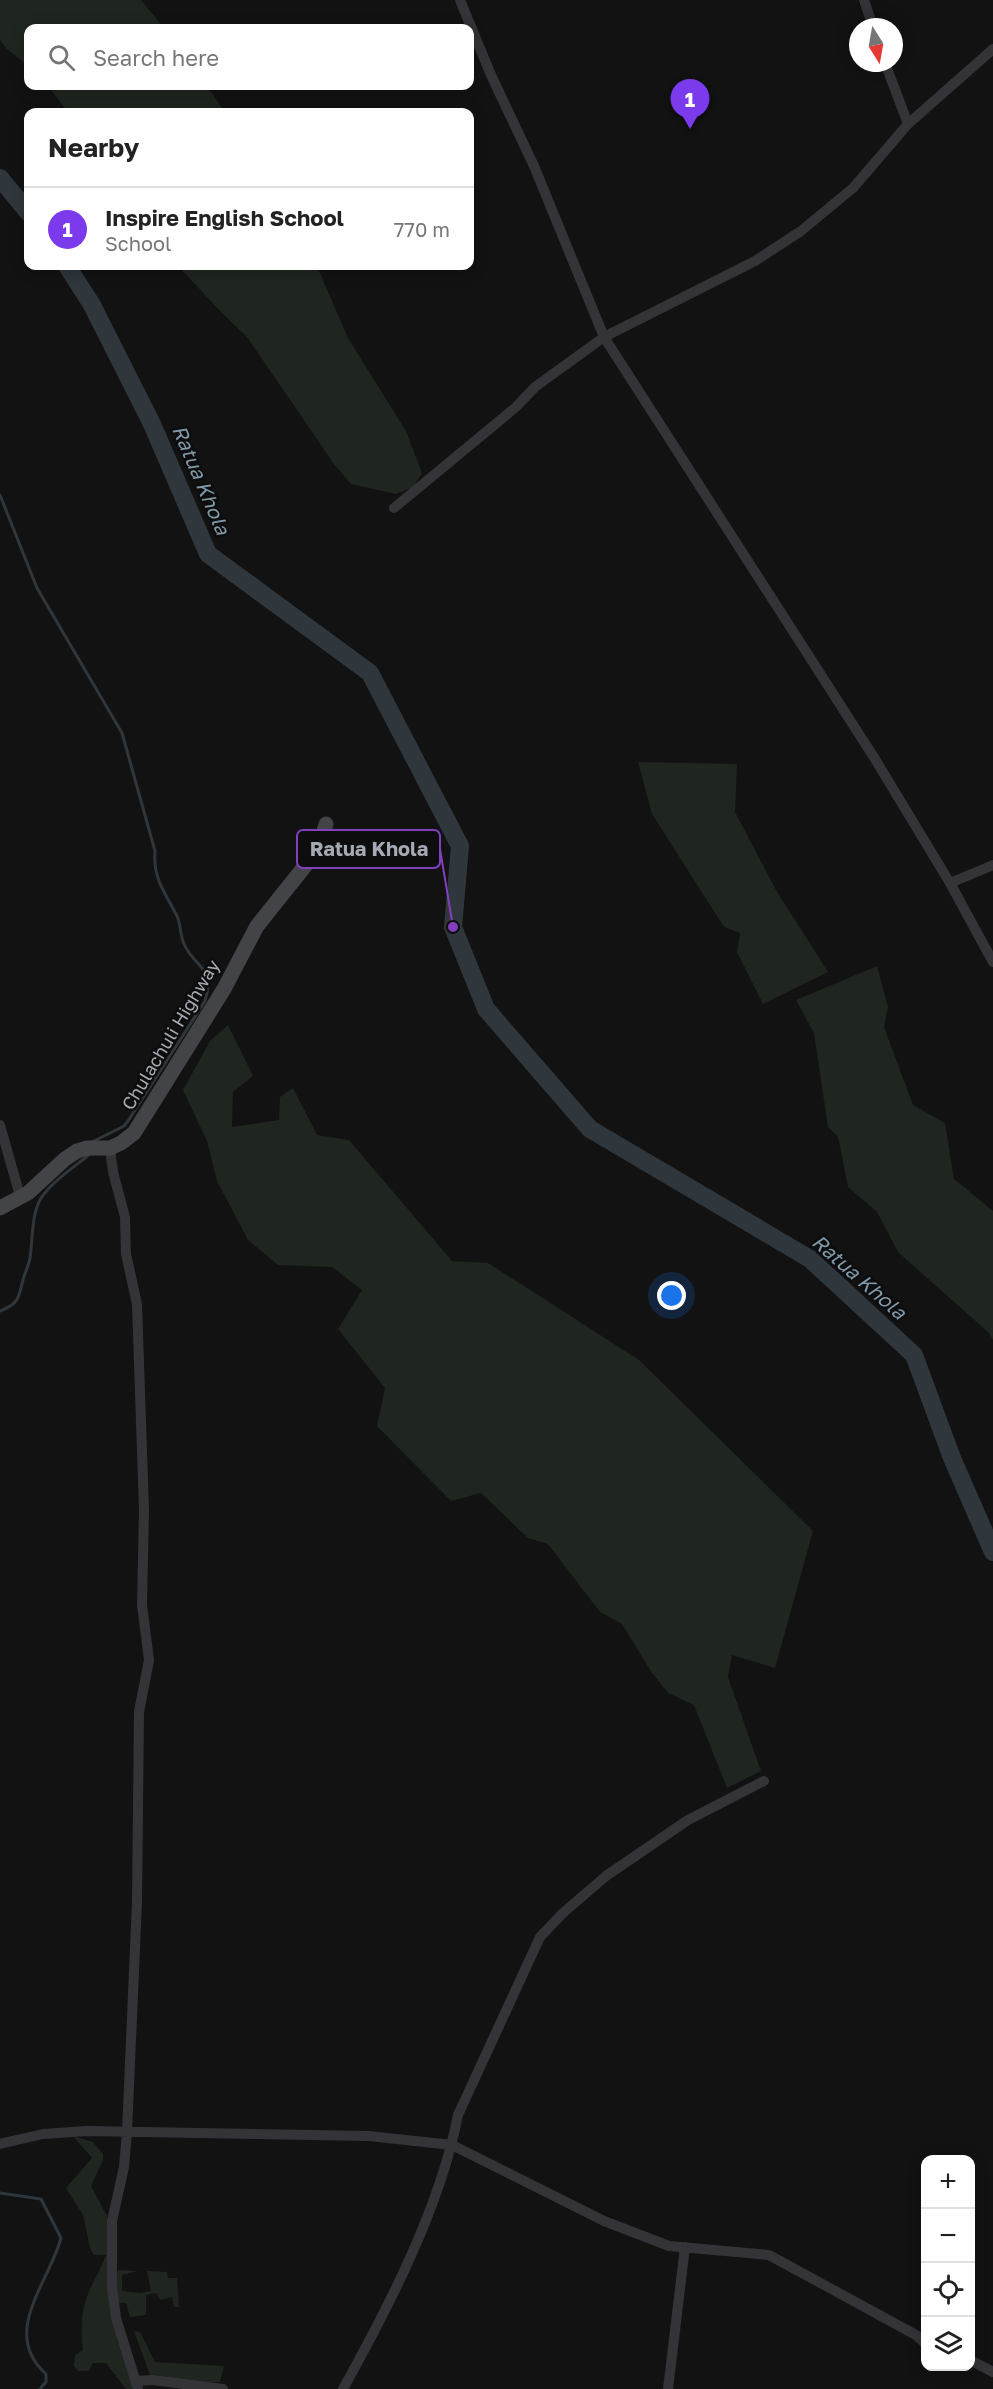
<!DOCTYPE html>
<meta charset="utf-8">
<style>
body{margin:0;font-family:"Golos Text",sans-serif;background:#f6f6f6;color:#222}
.controls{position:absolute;right:18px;bottom:18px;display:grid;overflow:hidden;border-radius:12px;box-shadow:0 3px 15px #0003}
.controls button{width:54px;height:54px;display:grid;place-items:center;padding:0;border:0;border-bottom:2px solid #e0e0e0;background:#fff;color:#222;font:30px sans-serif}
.compass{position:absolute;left:849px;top:18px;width:54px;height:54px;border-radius:50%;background:#fff;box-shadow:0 3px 15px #0003;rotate:169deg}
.you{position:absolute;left:672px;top:1296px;width:21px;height:21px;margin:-15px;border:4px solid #fff;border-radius:50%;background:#1a73e8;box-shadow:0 0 0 9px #1a73e833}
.badge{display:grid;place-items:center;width:39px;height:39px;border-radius:50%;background:#7c3aed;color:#fff;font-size:20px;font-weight:700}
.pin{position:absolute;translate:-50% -50px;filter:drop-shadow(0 2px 3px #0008)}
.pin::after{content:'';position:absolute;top:32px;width:21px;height:18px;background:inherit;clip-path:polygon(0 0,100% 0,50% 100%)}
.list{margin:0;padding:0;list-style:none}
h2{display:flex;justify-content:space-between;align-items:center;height:78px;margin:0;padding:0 24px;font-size:26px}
h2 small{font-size:20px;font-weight:400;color:#767676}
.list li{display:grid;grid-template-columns:39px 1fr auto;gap:18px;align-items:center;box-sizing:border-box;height:84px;padding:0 24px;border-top:2px solid #e0e0e0}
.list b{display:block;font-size:22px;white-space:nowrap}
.list p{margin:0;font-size:20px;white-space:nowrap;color:#767676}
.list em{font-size:20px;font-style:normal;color:#767676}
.icon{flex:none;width:33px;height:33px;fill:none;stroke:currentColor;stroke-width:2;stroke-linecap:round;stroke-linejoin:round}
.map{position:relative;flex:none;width:993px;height:2389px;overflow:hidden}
.search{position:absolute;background:#fff;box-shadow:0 3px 15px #0003;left:24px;top:24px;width:450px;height:66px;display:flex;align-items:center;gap:15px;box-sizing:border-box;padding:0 21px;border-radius:12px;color:#767676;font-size:22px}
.panel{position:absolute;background:#fff;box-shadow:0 3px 15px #0003;left:24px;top:108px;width:450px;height:162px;border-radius:12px}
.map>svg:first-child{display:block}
</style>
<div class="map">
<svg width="993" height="2389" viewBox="0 0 993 2389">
<rect width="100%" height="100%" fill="#121213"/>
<path fill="#1f251f" d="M0,0H141L164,28H28V66L6,48L0,40Z
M48,86H207L225,112H68Z
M178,266H317L348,338L406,431L422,473L413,487L396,494L351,484L334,464L247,337L222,313Z
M638,762L737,764L735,812L776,890L828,972L763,1004L737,952L740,933L724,927L652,814Z
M877,966L888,1007L884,1027L913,1105L945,1123L954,1179L993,1211V1340L989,1333L898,1252L877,1212L848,1187L838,1137L828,1127L814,1033L796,1000Z
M228,1025L253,1076L233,1092L232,1127L279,1120L280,1097L293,1088L317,1135L349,1140L452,1261L488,1263L639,1360L813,1531L775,1668L732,1655L728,1677L761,1771L727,1788L694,1705L668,1693L652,1673L622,1624L600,1612L548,1544L528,1538L481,1493L451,1501L377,1426L385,1388L338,1329L362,1290L332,1267L278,1265L248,1240L217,1181L207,1141L183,1090L210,1041Z
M73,2136L93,2142L103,2154V2160L91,2186L107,2216L120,2345L136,2389H126L106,2363H93L89,2371H78L74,2366L75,2355L83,2350C80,2328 81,2306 92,2285C97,2275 102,2266 106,2255H94L90,2248L83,2215L66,2188L92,2158Z
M118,2270L138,2271L122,2275V2291L140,2293L151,2291L147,2271L167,2272L168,2278H177L179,2307H174L172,2297L160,2300L156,2293L146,2295V2315L130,2317L126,2303H118L116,2279Z
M134,2331L140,2332L155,2362L224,2366L220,2382H194L150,2375Z"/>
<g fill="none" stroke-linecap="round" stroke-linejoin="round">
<path stroke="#2f373c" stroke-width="3" d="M0,495L37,588L122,733L155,851C153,880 165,892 177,916C181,925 180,935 184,944C196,970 215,965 205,1001L128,1121L124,1126L94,1141
M0,1311C20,1303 18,1298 23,1280C25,1272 29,1265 30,1258C33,1238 31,1216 41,1198C53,1181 74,1167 90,1154
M0,2193L41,2199L61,2238C49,2283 0,2333 46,2374V2382L40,2389"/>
<path stroke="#2f373c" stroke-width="18" d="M0,178L28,212
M67,266L92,305L152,424L208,554L370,673L460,846L453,927L486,1009L590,1129L810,1259L914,1355L952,1458L993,1552"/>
<path stroke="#343438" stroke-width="10" d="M460,0L491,75L534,166L604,337L875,759L950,883L993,962
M864,0L873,27
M885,63L908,124
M394,508L516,407L535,387L604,337L755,261L801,231L853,188L908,124L993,49
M950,883L993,865
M0,1125L20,1196
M110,1148L113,1172L125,1217L126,1254L137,1304L144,1510L142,1605L149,1660L139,1712L137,1902L127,2132L124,2167L112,2221V2287L116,2318L138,2389
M0,2144L43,2134L87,2131L369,2136L452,2145L604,2221L669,2246L769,2255L916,2335L926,2344
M970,2360L993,2372
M137,2381L152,2380L223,2389
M343,2389C389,2306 440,2208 458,2115L540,1937L563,1913L606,1876L688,1820L764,1781
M668,2389L685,2247"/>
<path stroke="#424448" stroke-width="15" d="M0,1208L28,1193L65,1159L77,1151L87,1148H110L121,1143L134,1133L224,989L257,926L313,856L321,841L326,824"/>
</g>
<g text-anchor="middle" stroke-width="5" stroke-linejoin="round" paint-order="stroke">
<g font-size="18" fill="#a5aab2" stroke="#0d0d0e">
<text transform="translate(171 1035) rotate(-59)" y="6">Chulachuli Highway</text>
</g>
<g font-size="20" font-style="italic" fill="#8099a9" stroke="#0d0d0e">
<text transform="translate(201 480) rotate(67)" y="7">Ratua Khola</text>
<text transform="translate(859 1277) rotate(41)" y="7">Ratua Khola</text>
</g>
</g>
<path fill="none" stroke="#813fbd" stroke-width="2" d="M453 927L440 849"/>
<circle fill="#813fbd" stroke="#0d0d0e" stroke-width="2" cx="453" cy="927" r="6"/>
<rect fill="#0d0d0e" stroke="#813fbd" stroke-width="2" x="297" y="830" width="143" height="38" rx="6"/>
<g font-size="20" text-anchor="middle" font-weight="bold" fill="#a5aab2">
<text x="369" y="856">Ratua Khola</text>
</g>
</svg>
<div class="controls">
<button>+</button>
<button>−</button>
<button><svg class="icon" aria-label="locate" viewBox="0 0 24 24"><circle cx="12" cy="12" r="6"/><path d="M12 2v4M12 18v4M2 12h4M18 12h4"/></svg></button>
<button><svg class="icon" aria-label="layers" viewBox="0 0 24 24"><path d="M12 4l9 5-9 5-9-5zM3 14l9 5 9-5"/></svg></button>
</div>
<svg class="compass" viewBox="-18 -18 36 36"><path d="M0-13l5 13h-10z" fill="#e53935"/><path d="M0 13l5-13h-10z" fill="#767676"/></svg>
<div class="you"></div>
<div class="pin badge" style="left:690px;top:129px">1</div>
<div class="search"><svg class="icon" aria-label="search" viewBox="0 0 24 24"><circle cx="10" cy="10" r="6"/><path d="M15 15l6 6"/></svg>Search here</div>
<section class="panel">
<h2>Nearby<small></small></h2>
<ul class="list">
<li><span class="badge">1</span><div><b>Inspire English School</b><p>School</p></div><em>770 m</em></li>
</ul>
</section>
</div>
